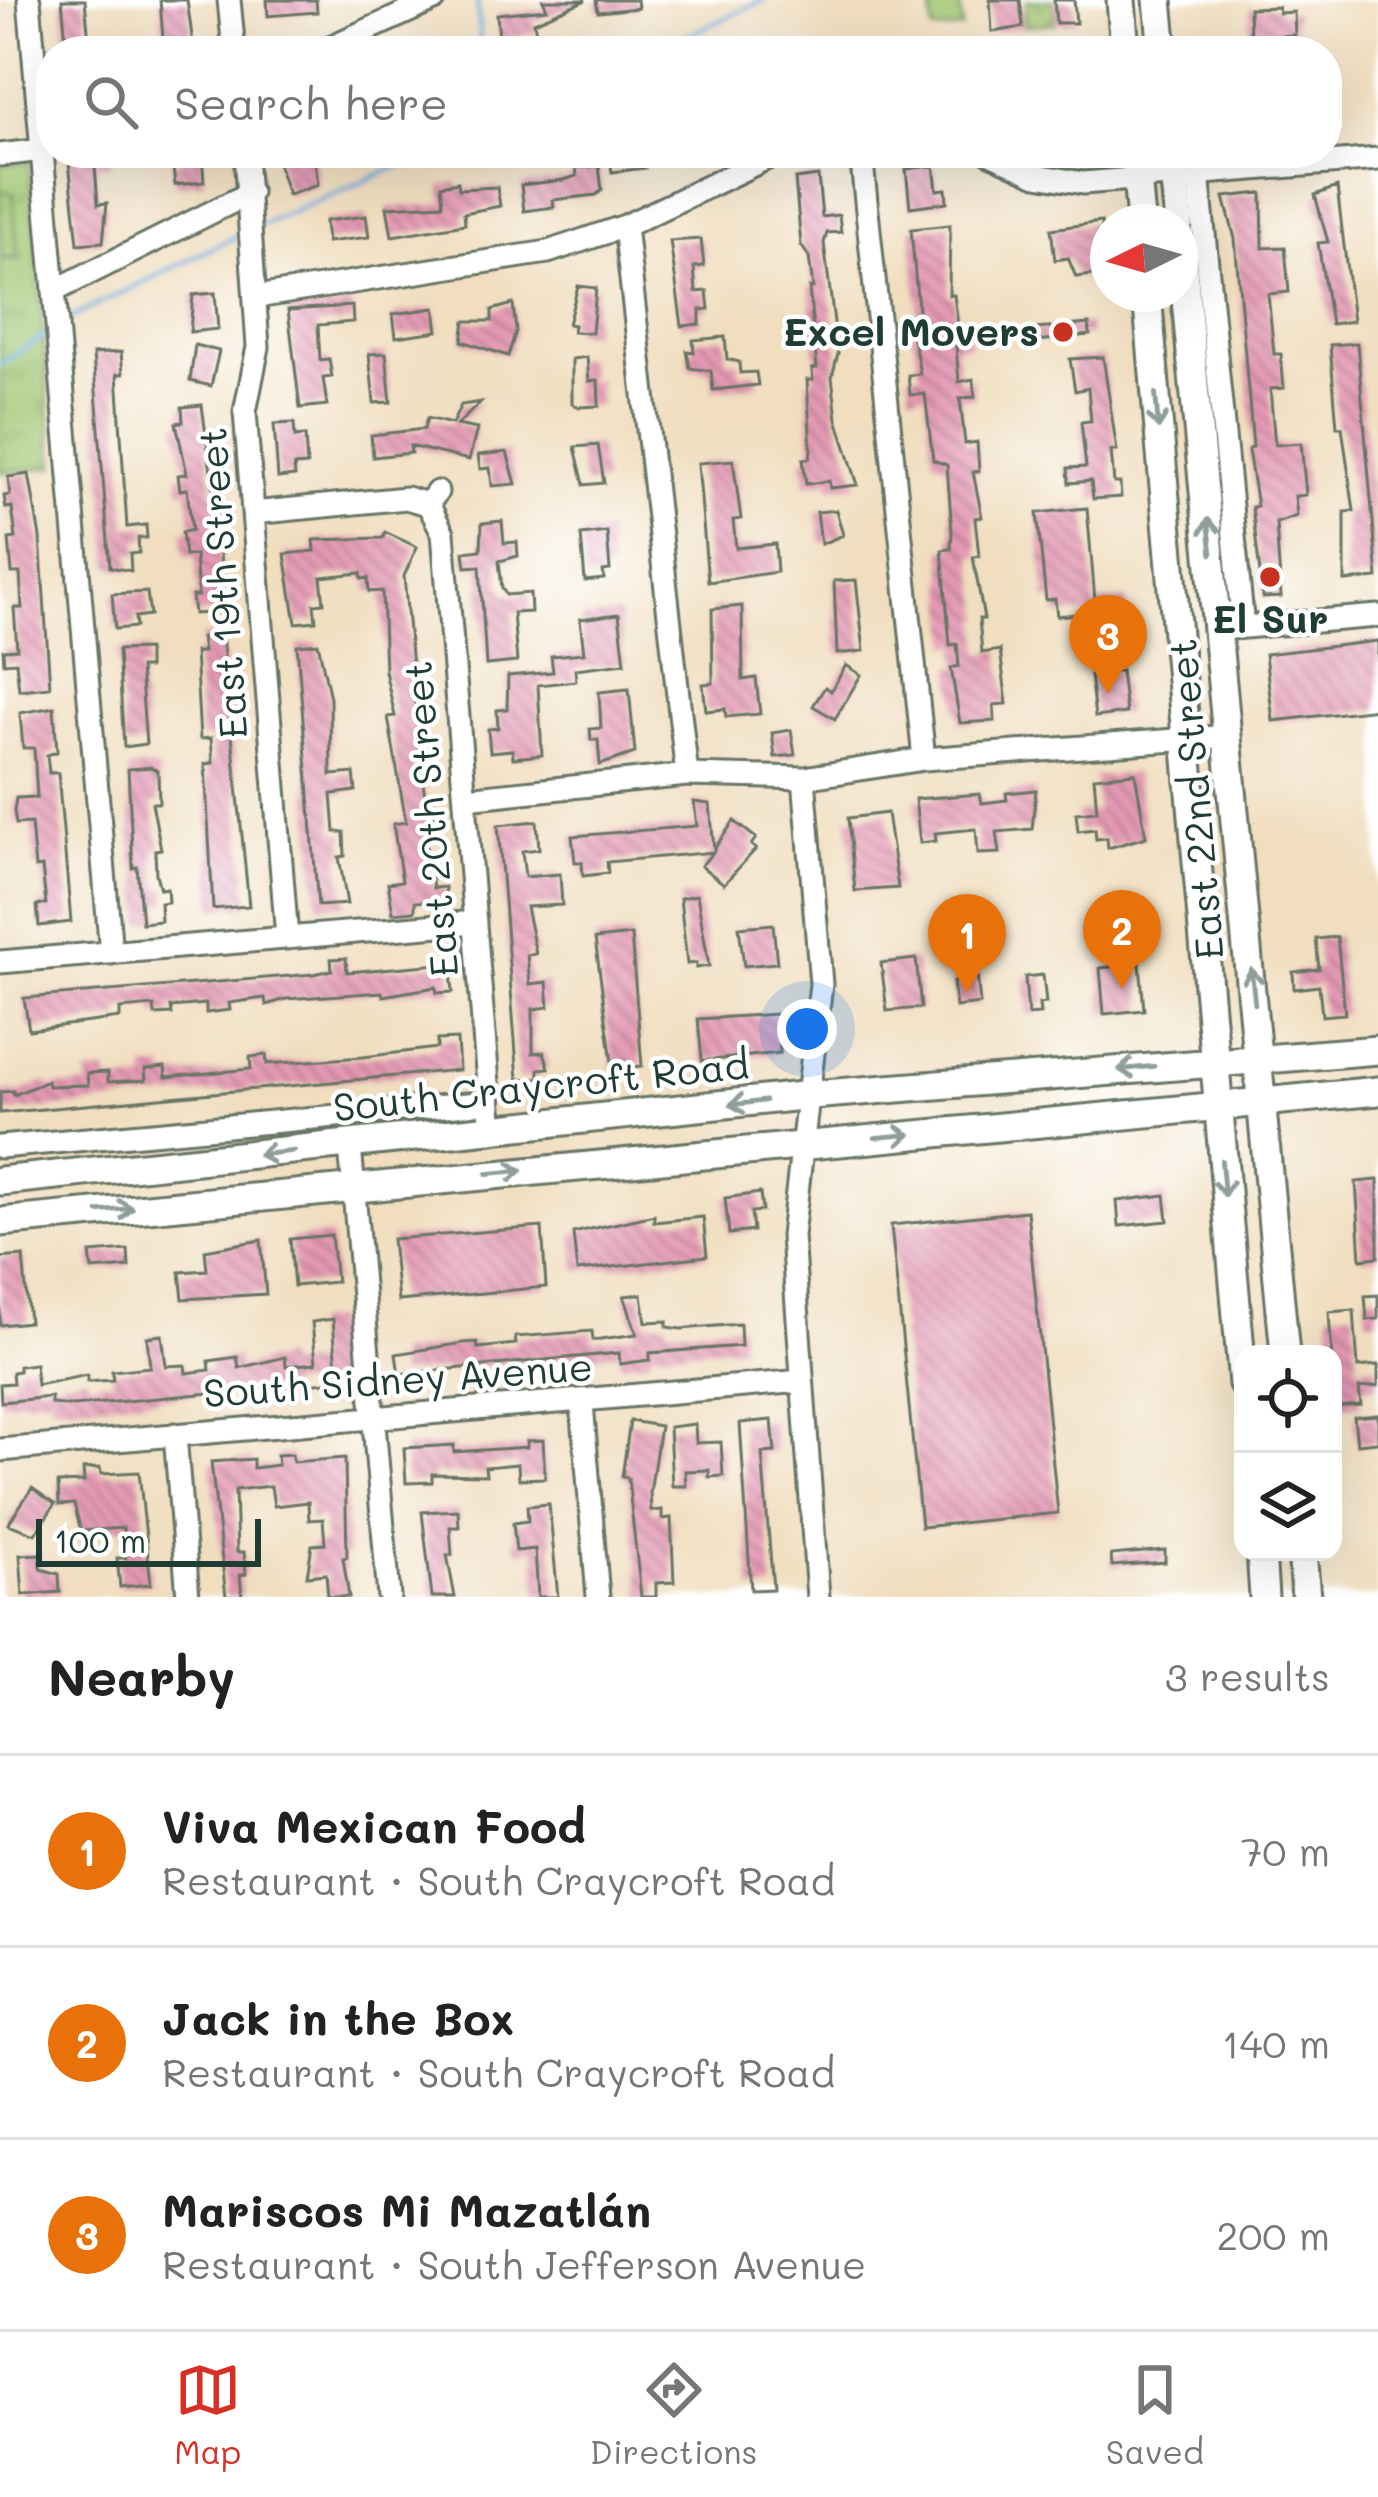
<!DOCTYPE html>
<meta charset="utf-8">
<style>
body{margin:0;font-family:Mali,sans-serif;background:#f6f6f6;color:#222}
.controls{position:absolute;right:36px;bottom:36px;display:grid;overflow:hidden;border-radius:24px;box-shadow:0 12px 48px #0002}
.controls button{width:108px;height:108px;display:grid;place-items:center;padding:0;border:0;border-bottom:3px solid #e0e0e0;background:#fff;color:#222;font:60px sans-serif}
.compass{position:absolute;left:1090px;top:204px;width:108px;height:108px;border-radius:50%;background:#fff;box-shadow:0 12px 48px #0002;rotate:265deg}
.scale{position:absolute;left:36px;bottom:30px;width:225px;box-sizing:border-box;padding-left:12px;border:6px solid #1f3d34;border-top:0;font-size:33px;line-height:42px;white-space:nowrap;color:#1f3d34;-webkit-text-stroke:9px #fff;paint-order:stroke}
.you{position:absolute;left:807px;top:1029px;width:42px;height:42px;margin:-30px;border:9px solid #fff;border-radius:50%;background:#1a73e8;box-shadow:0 0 0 18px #1a73e833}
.badge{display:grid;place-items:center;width:78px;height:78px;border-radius:50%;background:#d93025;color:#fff;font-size:39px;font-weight:700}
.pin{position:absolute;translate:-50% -99px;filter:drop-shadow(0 3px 6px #0008)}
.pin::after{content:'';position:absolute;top:63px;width:42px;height:36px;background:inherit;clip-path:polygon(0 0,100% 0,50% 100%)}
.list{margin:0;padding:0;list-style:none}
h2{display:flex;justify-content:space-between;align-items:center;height:156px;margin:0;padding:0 48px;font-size:51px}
h2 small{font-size:39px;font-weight:400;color:#767676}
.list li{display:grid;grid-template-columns:78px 1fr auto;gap:36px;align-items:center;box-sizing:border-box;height:192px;padding:0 48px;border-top:3px solid #e0e0e0}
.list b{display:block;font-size:45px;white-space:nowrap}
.list p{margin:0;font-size:39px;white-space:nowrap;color:#767676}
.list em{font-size:39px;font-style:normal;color:#767676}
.icon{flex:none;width:66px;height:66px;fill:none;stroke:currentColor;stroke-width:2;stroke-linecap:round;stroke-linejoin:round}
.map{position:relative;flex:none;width:1378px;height:1597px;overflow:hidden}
.search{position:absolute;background:#fff;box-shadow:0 12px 48px #0002;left:36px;right:36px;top:36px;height:132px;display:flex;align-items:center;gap:30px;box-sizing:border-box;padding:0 42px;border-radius:48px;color:#767676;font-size:45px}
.sheet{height:732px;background:#fff}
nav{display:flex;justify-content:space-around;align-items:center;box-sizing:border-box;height:168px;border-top:3px solid #e0e0e0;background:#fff;font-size:33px;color:#767676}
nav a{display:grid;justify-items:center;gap:6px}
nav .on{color:#d93025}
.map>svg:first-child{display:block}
</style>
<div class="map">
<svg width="1378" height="1597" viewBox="0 0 1378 1597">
<defs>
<pattern id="grass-dots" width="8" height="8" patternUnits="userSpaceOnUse" patternTransform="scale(3)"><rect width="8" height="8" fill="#9fc46e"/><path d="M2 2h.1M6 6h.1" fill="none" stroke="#81a05b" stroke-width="1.8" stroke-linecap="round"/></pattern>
<pattern id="park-tufts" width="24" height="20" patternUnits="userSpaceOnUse" patternTransform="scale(3)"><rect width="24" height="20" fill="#9fc46e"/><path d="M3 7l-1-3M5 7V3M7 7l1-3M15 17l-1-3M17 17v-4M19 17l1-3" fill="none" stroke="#81a05b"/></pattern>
<pattern id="building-back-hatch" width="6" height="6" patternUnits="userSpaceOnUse" patternTransform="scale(3)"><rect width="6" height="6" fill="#e499b3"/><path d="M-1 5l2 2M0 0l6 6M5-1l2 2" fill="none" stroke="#b87e92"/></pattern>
</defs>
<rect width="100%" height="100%" fill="#fff"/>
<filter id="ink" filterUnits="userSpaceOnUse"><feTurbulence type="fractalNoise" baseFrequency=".00833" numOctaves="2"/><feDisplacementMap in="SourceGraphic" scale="24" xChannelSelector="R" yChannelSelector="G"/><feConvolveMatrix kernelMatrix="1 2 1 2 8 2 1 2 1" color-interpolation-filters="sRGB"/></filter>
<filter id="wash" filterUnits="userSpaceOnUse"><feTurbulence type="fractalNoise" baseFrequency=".004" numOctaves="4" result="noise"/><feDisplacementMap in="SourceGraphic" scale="48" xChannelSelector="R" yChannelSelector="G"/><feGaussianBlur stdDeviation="2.7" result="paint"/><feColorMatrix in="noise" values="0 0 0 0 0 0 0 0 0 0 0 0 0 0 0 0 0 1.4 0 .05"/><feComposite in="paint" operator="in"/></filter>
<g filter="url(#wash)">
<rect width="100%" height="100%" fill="#f0debf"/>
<path fill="url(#grass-dots)" stroke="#5f8051" stroke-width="3" d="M1027,0H1054L1056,23L1023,26Z"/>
<path fill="url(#park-tufts)" stroke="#5f8051" stroke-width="3" d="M29,162L54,467L0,472V165Z"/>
<path fill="#9fc46e" stroke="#5f8051" stroke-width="3" d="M930,0H960L962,29L933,31Z
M6,191L13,195L18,259L0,258V192Z"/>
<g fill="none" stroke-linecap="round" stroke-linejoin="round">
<path stroke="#6baddf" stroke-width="4.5" d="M477,0L481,51
M655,51L764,0
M259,226L430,153
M65,321L243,233
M0,365L51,331"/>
</g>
<g id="blocks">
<path fill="url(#building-back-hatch)" d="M62,0H85L90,51H67Z
M160,0H187L194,51H164Z
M267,0H316L317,12L268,16Z
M543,0H586L534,22L536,33L518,35L519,49L500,50L497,14L547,9Z
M596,0H637L638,8L598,12Z
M990,0H1020L1023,27L992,32Z
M1054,0H1074L1076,23H1056Z
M1278,7L1279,13L1294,12L1295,35L1250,37L1249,8Z
M68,153H110L111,165L95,166L98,204L107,203L103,242L78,244Z
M179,153H202L204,182L175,185L172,160L181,164Z
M314,153L318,185L288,195L276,157Z
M609,153H643L645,168L612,172Z
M599,166L602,190L596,195L553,200L554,207L524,211L521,185L564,180L577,176L576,168Z
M934,166L937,190L946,189L947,202L910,207L906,169Z
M818,176L822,217L839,215L841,232L827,233L824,243L838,354L832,377L837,419L858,485L830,488L829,481L806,484L803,459L810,458L811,450L807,380H813L812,369L817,368L809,288H813L809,257L801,245L795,179Z
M458,182L459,189L497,187L500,206L464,213L465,224L392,236L387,207L443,204L441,185Z
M1337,187L1353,321L1331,324L1318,243L1328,242L1315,195Z
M1262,193L1263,248L1285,247L1289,292L1268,294L1274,354H1281L1284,388L1270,389L1275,445L1301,443L1306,495L1295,496L1297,516L1276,523L1281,597L1263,598L1252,507L1257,506L1248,450L1253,447L1235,239L1224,197Z
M366,216L369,237L327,242L325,221Z
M1101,222L1108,273L1076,277L1068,258L1055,260L1051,229Z
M950,225L949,295H954L959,332L968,331L969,345L956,346L959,382L973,379L975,397L960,398L965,444L977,442L979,471L973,472L982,517L975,518L979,556L973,557L984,619H979L982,653L1000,650L1007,704L994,705L995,721L960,723L951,668L959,666L957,644L950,645L942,550L951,549L952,532L947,465L933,460L925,394L910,395L908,375L920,374L910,321L919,320L911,229Z
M701,239L704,266L694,267L696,292L707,291L709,309L700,310V324L682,326L670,241Z
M578,286L596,288L592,333L573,332L574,325L568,324Z
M215,293L218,329L190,332L193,295Z
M513,304L516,331L508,356L462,341L465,321H492V310Z
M352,306L353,322L318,325L320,360L329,359L332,377L323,378L327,405L300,408L288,310Z
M435,308L438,331L396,337L393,314Z
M1089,324L1090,335L1037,341L1035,329Z
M725,337L727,359L739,362L740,373L756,372L758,385L713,390L711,371L690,368L687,351L694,352L693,340Z
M1357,343L1378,578L1345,581V512L1354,511L1342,427H1337L1330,345Z
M195,345L219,351L211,386L190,381Z
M121,352L123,374H117L127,527L146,525L147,538H138L139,553L130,554L131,571L110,567L93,354Z
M386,353L391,402L374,403L369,354Z
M587,357L589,381L598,380L599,406L578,407L572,403V359Z
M1103,357L1117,451H1111L1114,483H1120L1121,497L1093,499L1091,481L1069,483L1068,468L1086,467L1081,422L1091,421L1088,388L1075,391L1070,359Z
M481,402L457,425L477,429L469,460L410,446L411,453L373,457L371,435L424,429L427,418L452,424L461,405Z
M202,405L219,531L223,612L194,614L192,596H198L195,555L185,556L182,532L192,530L187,489L180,490L178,475L187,474L176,423L183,422L182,407Z
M294,423L295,437L305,436L307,465L294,466L295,476L278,478L274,424Z
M598,445L604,483L584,485L575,447Z
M507,452L516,484L492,486L490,468L480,469L478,455Z
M733,460L741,519L733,520L736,548L775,544L777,572L708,582L698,463Z
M29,474L40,537L50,687L19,690L16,662L4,663L3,650L17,649L14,608H22L20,573H12L9,539L16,538L12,507L6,508L4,496L10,495L8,477Z
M1087,508L1096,612L1057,616L1055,599L1046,600L1037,513Z
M836,510L843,535L821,544L817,512Z
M502,521L504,543L517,542L518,556L499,561L502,588L506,595L530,593L531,612L513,613L517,662L486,665L480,566L466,567L464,552L481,550L482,523Z
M385,532L417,547L404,576L421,768L427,810H434L436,825L426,826L425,841L433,888L445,887L446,899L415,902V911L393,913L388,883L402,881L393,824L406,822L388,717L395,716L385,671L382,591L369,592L368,578L362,579L361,573L321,577L324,603L314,604L316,621L296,623L285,554L315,551L314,540L383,538Z
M607,532L610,570L603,571L604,579L585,581L581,535Z
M856,580L864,651L837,654L834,581Z
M147,592L150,615L135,617L136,627L115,629L112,594Z
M1126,599L1129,627L1101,630L1098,602Z
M742,606L743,680L756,678L760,714L726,717L725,709L706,711L703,684L713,683L712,609Z
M619,614L625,663L575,669L576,681L538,685L542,755L513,758L512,750L490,752L488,729L498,728L497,710L507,709L508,676L553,672L551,656L584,653L580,619Z
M222,635L249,906L213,909L205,764L213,763L211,738L200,739L195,652H203L201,637Z
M1378,641V709L1273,721L1265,654Z
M318,643L330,698L331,775L354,773L356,791L332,794L335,832H344L345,856L339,857L347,904L318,906L297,645Z
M148,649V668H140L146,744L124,747L118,650Z
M846,665L861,675L835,719L813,706L825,687L831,691Z
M1121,671L1126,713L1095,717L1090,675Z
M629,689L635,753L600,765L598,740H591L590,729L601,728L599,692Z
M54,707L57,752L47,755L49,773H58L71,922L39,926L37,905L46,904L42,867L35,868L31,823L16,824L14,811L16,798L37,797L34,748H23L20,713Z
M791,730L795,755L775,757L772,733Z
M151,767L158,771L159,803H152L161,849L155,850L156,874L160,889L167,888L168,902L160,903L161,921L142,923L137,867L133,868L128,769Z
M1135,773L1146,837L1108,848L1107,838L1096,839L1095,829L1078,831L1076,813L1097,811L1094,777Z
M1036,790L1032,829L997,832L1000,853L978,854L976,829L935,833L936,841L920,843L915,799L980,794L982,803L1007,800L1006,793Z
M694,802L710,804L714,849L734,821L756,838L751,845L756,849L724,884L701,866L713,852L607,862L608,873L583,876L582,862H575L572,836L697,826Z
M887,813L898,888L855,891L848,818Z
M537,821L539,849L522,851L525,877L560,874L562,905L526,907L536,954L527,955L530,984L547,982L549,1007L533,1009V1053L544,1052L549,1068L539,1069V1078L518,1079L498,825Z
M697,895L709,966L696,968V963L687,964L680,898Z
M773,924L777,963L744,966L739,927Z
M631,935L642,1066L613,1069L595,939Z
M1337,937L1345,1014L1322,1016L1319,986L1294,989L1293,972L1319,969L1316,939Z
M975,953L980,1004L956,1007L953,982L963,980L961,954Z
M346,958L347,972L450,963L453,992L437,993L436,987L383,996L382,992L286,999L266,1005L265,998L229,1003L230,1010L206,1013V1004L171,1007L172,1014L155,1015L154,1006L120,1009V1018L29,1030L24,998L314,974L332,970L331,959Z
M916,959L921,1008L887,1011L881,963Z
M1140,964L1144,1010L1104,1014L1100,968Z
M1043,975L1046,1003L1039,1004L1040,1014L1028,1015L1025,977Z
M777,1014L780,1053L702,1061L698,1019Z
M457,1039L459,1070L0,1113V1092L13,1091L14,1095L47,1081L48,1086L88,1085L87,1073L108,1072V1082L146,1080L145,1069L165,1067L166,1077L251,1069L250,1057L266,1055L267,1064L363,1057L437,1048V1040Z
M1378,1180V1257L1361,1259L1356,1182Z
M760,1193L762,1211L751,1212L753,1231L729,1234L725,1198Z
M1165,1195L1168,1221L1119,1226L1117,1201Z
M1027,1211L1058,1513L921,1527L891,1225Z
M654,1215V1222L703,1217L707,1256L577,1271L573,1233Z
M542,1227L546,1287L398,1301L392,1239Z
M331,1235L336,1282L294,1286L290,1239Z
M261,1240L266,1294L183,1299L180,1272L207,1270L205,1250Z
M128,1250L129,1267L92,1270L90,1253Z
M23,1256L29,1322L0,1325V1258Z
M642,1294L646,1322L667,1321V1327L681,1329L740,1324L741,1346L650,1353V1360L620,1364L619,1353L399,1374L396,1354L463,1343L477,1342L478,1348L516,1344L515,1337L592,1331L593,1340L637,1334L624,1296Z
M1378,1295V1319L1367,1320L1365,1296Z
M1354,1310L1358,1367L1378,1365V1386L1359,1388L1361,1405L1335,1407L1329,1312Z
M333,1319L338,1381L73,1406L51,1404V1397L1,1402L0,1384L13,1383L12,1372L19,1371V1366L35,1364L37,1385L87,1375V1382L113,1380L112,1371L150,1367L147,1337L162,1335L166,1366L185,1365L186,1373L210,1370L209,1361L237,1357L239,1368L285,1357L286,1366L316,1363L312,1322Z
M1378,1415V1442L1357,1444L1354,1417Z
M772,1420L775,1452L762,1453L773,1589L751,1590L740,1423Z
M630,1421L660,1426L650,1493L651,1511L662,1510V1519L671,1518L674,1582L656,1583V1597H641L628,1478L622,1477Z
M695,1424L696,1443L721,1442L723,1476L709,1477V1470L685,1471L686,1486H672L669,1427Z
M543,1440L545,1478L519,1479L518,1464L485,1467L486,1475L432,1474V1482L406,1483L404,1448L454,1445V1452L527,1447V1441Z
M292,1454L293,1462L345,1458L347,1557L343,1558L349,1597H328L326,1574L307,1576L312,1545L325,1544L323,1519L309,1520L308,1502L274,1506L271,1486L235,1490L237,1552H244L246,1574L240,1575L242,1597H226L211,1462L253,1459V1468L278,1465L277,1455Z
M100,1468L101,1474L139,1472L151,1584L120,1587L117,1558H126L123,1528L81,1531L74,1504L59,1505L58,1483L84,1482L83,1469Z
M32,1488L55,1504L35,1534L8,1524Z
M549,1504L558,1597H538L535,1549L516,1551L513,1523L528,1521L527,1506Z
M458,1510L459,1527H450L452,1555H447L455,1597H432L422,1512Z
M1165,1550V1562L1112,1566L1111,1555Z
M40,1554L41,1569L59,1574L60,1592L23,1595L20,1555Z"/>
</g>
</g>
<g filter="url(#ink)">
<use href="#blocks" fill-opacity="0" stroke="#687565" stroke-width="3"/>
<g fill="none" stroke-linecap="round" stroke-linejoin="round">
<g stroke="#687565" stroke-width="27">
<path id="minor" d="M29,0L111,953
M229,0L234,51
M321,51L434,0
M245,153L258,347L245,412L287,938
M861,153L924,759
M990,153L1037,175L1083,183L1378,159
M0,155L42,150
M1198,173L1243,627
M625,226L687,775
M54,291L250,193
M256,297L548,252L625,226L778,153
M428,504L443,533L492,1132
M253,513L406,498L428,504L437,492
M1232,628L1378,616
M804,778L821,984L792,1236L818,1597
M466,798L687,775L804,778L924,759L1228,736
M0,962L475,922
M350,1146L389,1597
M0,1147L489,1102
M582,1403L598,1597
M175,1434L188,1597
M0,1450L802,1381"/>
</g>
<g stroke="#687565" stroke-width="33">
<path id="major" d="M1121,0L1125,51
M1158,0L1163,51
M1135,153L1141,222
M1172,153L1179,222
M1180,236L1285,1354
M1147,294L1243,1384
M0,1181L811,1095L1378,1050
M0,1222L1378,1091
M1261,1552L1264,1597
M1302,1552L1306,1597"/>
</g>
<use href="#minor" stroke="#fff" stroke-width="21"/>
<use href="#major" stroke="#fff" stroke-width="27"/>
</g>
<defs><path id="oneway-shaft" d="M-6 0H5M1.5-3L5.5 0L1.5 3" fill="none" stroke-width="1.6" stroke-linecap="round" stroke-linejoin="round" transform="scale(3)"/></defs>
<g stroke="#8f9e9a">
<use href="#oneway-shaft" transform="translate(1157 411) rotate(85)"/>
<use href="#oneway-shaft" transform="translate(1210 536) rotate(-96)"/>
<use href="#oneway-shaft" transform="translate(1253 986) rotate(-96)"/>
<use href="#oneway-shaft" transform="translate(1136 1068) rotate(175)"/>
<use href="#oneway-shaft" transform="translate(747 1103) rotate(173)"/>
<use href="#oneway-shaft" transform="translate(893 1136) rotate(-5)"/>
<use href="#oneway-shaft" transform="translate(276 1153) rotate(174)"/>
<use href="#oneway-shaft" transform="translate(505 1172) rotate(-5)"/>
<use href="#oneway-shaft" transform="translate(1223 1178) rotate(85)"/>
<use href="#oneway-shaft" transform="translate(116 1210) rotate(-6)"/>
</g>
</g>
<g fill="#c8321e" stroke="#fff" stroke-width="4.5">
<circle cx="1063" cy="332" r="12"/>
<circle cx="1270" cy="577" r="12"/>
</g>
<g text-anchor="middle" stroke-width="9" stroke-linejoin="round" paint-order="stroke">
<g font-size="39" font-weight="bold" fill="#1f3d34" stroke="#fff" text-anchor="end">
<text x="1039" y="346">Excel Movers</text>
<text x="1270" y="633" text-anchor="middle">El Sur</text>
</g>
<g font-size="39" fill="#1f3d34" stroke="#fff">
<text transform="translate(223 583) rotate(-94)" y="14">East 19th Street</text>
<text transform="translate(1196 799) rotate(-95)" y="14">East 22nd Street</text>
<text transform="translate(431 819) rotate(-95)" y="14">East 20th Street</text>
<text transform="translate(541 1086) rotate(-6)" y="14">South Craycroft Road</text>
<text transform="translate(398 1380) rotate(-4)" y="14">South Sidney Avenue</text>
</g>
</g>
</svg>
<div class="controls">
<button><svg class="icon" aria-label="locate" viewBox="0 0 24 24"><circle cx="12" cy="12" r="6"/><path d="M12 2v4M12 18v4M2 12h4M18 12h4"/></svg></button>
<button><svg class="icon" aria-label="layers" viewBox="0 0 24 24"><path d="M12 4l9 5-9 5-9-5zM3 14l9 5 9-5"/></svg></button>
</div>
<svg class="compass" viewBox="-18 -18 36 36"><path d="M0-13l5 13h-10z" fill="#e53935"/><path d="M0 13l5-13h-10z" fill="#767676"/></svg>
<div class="scale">100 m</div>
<div class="you"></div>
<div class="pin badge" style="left:967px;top:993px;background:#e8710a">1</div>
<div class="pin badge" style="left:1122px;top:989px;background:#e8710a">2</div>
<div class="pin badge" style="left:1108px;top:694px;background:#e8710a">3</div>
<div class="search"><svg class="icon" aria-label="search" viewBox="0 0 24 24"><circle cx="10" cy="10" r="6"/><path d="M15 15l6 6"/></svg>Search here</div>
</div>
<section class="sheet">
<h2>Nearby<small>3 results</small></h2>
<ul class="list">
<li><span class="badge" style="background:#e8710a">1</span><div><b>Viva Mexican Food</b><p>Restaurant · South Craycroft Road</p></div><em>70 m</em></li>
<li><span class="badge" style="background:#e8710a">2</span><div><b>Jack in the Box</b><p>Restaurant · South Craycroft Road</p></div><em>140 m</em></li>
<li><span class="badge" style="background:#e8710a">3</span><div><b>Mariscos Mi Mazatlán</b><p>Restaurant · South Jefferson Avenue</p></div><em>200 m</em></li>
</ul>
</section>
<nav>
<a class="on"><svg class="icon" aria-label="map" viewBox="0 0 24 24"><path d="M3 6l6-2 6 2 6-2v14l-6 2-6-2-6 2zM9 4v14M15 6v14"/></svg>Map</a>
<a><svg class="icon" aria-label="directions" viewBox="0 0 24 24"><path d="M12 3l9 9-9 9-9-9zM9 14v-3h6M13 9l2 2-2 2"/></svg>Directions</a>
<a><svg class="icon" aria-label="saved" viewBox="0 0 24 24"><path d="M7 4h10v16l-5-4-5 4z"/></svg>Saved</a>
</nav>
